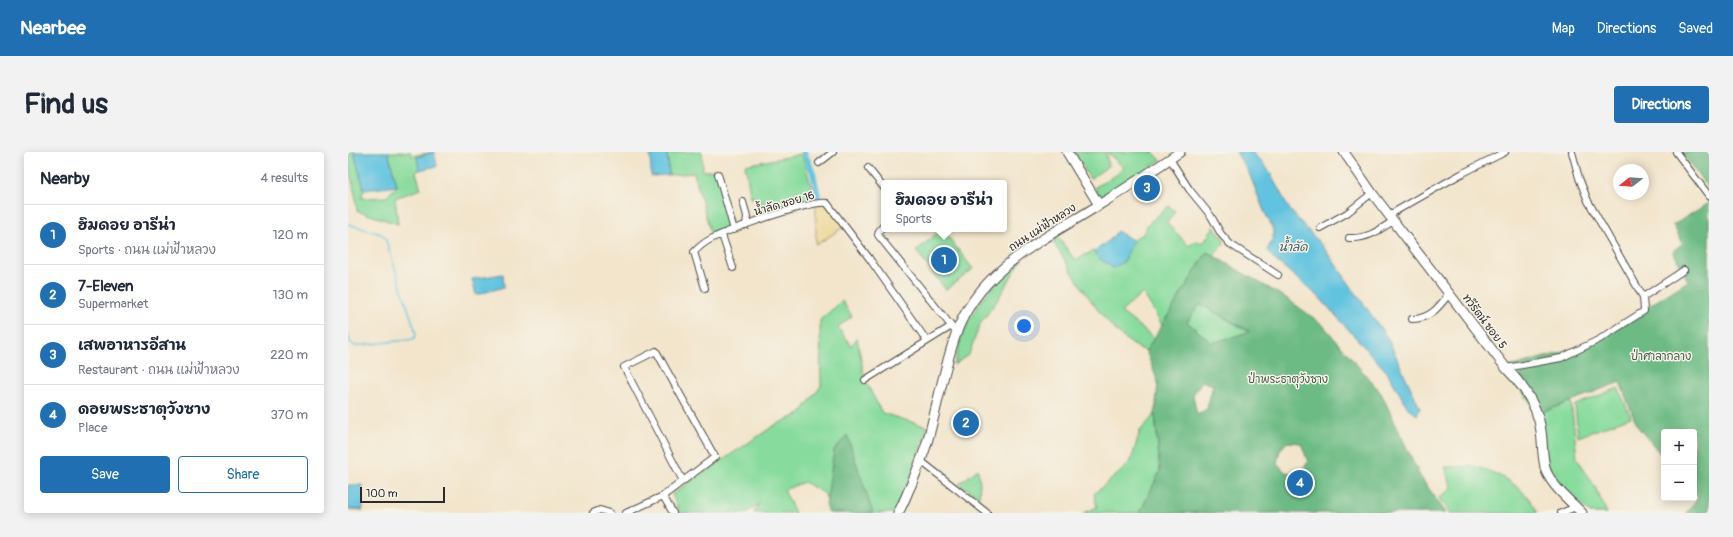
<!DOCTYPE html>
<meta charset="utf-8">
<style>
body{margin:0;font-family:Pangolin,"Playpen Sans Thai",sans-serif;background:#f2f2f3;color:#1f2937}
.controls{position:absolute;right:12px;bottom:12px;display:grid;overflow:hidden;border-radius:4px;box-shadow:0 2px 10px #0003}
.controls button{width:36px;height:36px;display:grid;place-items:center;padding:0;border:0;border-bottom:1px solid #e0e1e3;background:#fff;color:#1f2937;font:20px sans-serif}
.compass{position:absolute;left:1265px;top:12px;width:36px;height:36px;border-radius:50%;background:#fff;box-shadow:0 2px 10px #0003;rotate:253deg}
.scale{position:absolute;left:12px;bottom:10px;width:85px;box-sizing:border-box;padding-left:4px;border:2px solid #2b2b2b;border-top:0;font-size:11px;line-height:14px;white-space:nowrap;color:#2b2b2b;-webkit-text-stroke:3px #f7f3e8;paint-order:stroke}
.you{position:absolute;left:676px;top:174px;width:14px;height:14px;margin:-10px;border:3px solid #fff;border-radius:50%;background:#1a73e8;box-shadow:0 0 0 6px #1a73e833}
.badge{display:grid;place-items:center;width:26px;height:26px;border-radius:50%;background:#1f6fb2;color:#fff;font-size:13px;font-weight:700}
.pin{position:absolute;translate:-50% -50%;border:2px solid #fff;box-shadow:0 1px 4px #0006}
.popup{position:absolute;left:533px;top:28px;width:126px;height:52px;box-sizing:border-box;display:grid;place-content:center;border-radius:4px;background:#fff;filter:drop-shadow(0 1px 3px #0005);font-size:13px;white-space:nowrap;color:#747a83}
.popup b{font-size:15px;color:#1f2937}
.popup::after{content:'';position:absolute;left:50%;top:100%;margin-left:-8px;border:8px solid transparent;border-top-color:#fff}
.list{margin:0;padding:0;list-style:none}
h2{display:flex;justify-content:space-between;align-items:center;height:52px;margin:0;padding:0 16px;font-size:17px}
h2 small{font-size:13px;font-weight:400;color:#747a83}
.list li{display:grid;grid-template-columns:26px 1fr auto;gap:12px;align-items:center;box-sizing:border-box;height:60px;padding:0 16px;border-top:1px solid #e0e1e3}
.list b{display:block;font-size:15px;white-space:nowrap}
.list p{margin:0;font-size:13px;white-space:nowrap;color:#747a83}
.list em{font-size:13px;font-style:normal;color:#747a83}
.actions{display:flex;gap:8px;padding:12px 16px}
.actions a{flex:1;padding:9px 0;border:1px solid #1f6fb2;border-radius:4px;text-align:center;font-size:14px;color:#1f6fb2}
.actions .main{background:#1f6fb2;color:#fff}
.map{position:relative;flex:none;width:1361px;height:361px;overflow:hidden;border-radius:4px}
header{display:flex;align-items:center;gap:24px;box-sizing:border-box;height:56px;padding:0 20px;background:#1f6fb2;color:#fff}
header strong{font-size:19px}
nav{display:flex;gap:22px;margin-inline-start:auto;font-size:14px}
.intro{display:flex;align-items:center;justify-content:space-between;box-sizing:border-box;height:96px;padding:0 24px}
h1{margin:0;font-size:28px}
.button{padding:10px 18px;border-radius:4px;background:#1f6fb2;color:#fff;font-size:14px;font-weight:700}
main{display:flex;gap:24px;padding:0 24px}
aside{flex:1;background:#fff;border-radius:4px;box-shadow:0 2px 10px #0003}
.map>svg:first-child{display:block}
</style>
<header>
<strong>Nearbee</strong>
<nav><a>Map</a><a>Directions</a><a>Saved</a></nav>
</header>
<div class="intro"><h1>Find us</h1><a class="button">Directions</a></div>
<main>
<aside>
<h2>Nearby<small>4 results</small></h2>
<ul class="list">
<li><span class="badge">1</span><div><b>ฮิมดอย อารีน่า</b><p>Sports · ถนน แม่ฟ้าหลวง</p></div><em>120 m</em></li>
<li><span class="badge">2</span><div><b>7-Eleven</b><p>Supermarket</p></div><em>130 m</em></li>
<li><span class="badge">3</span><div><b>เสพอาหารอีสาน</b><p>Restaurant · ถนน แม่ฟ้าหลวง</p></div><em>220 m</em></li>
<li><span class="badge">4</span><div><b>ดอยพระธาตุวังซาง</b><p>Place</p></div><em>370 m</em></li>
</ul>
<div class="actions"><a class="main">Save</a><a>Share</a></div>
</aside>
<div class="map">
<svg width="1361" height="361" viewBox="0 0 1361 361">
<rect width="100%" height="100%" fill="#f7f3e8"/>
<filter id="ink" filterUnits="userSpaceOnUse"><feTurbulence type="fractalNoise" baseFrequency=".025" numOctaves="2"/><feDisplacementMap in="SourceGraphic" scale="8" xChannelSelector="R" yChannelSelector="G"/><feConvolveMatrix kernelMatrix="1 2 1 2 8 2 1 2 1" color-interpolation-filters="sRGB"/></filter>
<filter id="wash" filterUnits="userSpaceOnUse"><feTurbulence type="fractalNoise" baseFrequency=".012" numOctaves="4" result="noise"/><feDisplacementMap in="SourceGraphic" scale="16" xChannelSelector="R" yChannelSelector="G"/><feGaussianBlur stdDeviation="0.9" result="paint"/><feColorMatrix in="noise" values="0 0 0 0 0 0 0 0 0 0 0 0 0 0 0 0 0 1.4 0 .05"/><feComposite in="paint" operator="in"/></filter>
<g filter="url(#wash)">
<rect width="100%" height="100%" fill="#f2e5cc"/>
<path fill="#87db9c" stroke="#598364" d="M0,0H6L16,38L13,46L38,45L49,34L40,0H63L64,4L86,0L69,5L71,18L68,20L73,37L47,46L50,72L9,59C8,39 0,20 0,0Z
M319,0H354L355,19L372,18L375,44L385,76L363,83L346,21L321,23Z
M726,0H758L760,14L742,27Z
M759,0H805L813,8L759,45L751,46L747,35L768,23L776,16Z
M454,2L468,51L415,67L411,47L403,46L397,13Z
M821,54L827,59L819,71L841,94L846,90H856L866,74L875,86L876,91L866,104L859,100L814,173L795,141L773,160L806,186L798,199C760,186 727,123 705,90L710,85L727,108L745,99L751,106L777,109L780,98L787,86L795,82L800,72Z
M594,77L625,117L598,138L568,99Z
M674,107L648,150L632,172L621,202L606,213L614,182L630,153L654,122Z
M494,149L504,164L490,175L503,194L509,186L517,228L534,261L580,275L561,329L546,361H485L476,341L456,330L436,338L447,361H406L411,352L398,361H332L324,342L427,273L452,262L473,234L472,168Z
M852,152L901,180L864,191L839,170Z
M1270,236L1283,265L1230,285L1227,253Z
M1223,249L1229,306L1246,333L1259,361H1242L1212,333L1200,314L1193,261Z
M807,262L812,319L792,361H735L749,355L746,342L770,322L783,309L792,279Z
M1124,314C1150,320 1179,335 1189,361H1102L1091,346L1104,336L1097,315Z
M630,317L632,331L631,345L611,332Z"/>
<path fill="#6dbb84" stroke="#4c7358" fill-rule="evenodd" d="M1333,0H1361V37Z
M1361,51V361H1338L1350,346L1346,341V280H1316V306L1289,274L1272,230L1190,262L1158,216L1240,193L1340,129L1325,99L1335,91L1325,73Z
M859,100L938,146L974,172L1033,241L1072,324L1098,361H792L812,319L807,262L810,230L798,199ZM852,152L901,179V180L864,191L839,170ZM854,229L865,233L859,257L849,263L845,243ZM939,290L953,291L960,310L951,322L937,320L929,311L932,298Z
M499,283L525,361H481L478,353L486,298Z"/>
<path fill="#eeda9e" stroke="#8c8264" d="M468,51H479L497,74L468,93Z"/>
<path fill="#61c3df" stroke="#467785" d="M6,0H40L49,34L16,38Z
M86,0L89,14L71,18L69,5Z
M302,0H319L321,23L303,24Z
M888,0H904L919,16L942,58L976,96L1039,185L1072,256L1069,263L1060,256L1039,220L970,144L926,107L919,98L925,87V76L916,59L901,21Z
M769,79L786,89L780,98L777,109L765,116L751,106L746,100L763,87Z
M155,122L156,135L128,143L124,127Z
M0,333H14L15,358L0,357Z"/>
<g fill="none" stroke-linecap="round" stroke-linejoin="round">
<path stroke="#61c3df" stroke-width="1.5" d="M0,72L33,82L37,85L68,181L66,187L7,194L2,190L0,181"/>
<path stroke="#61c3df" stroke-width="6" d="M456,0L465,21L470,44"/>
</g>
</g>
<g filter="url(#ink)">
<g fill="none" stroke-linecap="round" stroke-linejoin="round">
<g stroke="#494743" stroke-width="8">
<path id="street" d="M1328,0L1361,44
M822,7L841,37L863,64L873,82L882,92L930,123
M471,11L485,0
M520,16L536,36
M370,22L386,78
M395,50L399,64L398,73
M1041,63L1113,22L1157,0
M536,73L531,79L530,83L608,180
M972,76L999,61L1024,41
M374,83L385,116
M1001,86C1019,87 1030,79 1045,69
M357,136L346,100C351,95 357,90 363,87C380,78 463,48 479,51L521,106L579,189
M1295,145L1336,118
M1064,167C1082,167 1091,155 1101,142
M1158,216L1213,206L1252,187L1296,159L1295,145L1240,49L1231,26L1224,0
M517,228L602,175
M573,309L639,361
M315,344L325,361
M245,361L252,358L262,361
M278,361L315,344L367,305L308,199L276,215L335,329
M1213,361L1228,355"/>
</g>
<g stroke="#494743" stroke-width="11">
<path id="secondary" d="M719,0L751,53
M996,0L1024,41L1158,216C1175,233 1190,254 1193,279C1195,292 1194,307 1198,319C1205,335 1222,349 1234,361
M550,361C556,351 559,341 564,331C569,318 574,306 578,294C589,257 595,219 608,182C631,117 697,87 751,53C779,36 805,18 832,0"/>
</g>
<use href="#street" stroke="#fff" stroke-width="6"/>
<use href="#secondary" stroke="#fff" stroke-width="9"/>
</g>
</g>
<g text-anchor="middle" stroke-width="3" stroke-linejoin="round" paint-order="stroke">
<g font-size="11" fill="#2b2b2b" stroke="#f7f3e8">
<text transform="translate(436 51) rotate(-16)" y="4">น้ำลัด ซอย 16</text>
<text transform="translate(694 75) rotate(-33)" y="4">ถนน แม่ฟ้าหลวง</text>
<text transform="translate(1137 169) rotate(53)" y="4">ทวีรัตน์ ซอย 5</text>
</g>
<g font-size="11" fill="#425747" stroke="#f7f3e8">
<text x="1313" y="208">ป่าศาลากลาง</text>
<text x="940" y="231">ป่าพระธาตุวังซาง</text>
</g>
<g font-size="12" font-style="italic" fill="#3b5961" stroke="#f7f3e8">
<text x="945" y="99">น้ำลัด</text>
</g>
</g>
</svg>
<div class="controls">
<button>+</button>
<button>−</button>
</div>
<svg class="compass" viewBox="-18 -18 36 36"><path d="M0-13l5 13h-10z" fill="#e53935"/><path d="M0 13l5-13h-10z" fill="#747a83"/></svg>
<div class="scale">100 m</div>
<div class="you"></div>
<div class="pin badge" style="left:596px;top:108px">1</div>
<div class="popup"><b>ฮิมดอย อารีน่า</b>Sports</div>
<div class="pin badge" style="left:618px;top:271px">2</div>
<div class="pin badge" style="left:799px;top:36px">3</div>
<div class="pin badge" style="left:952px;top:331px">4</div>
</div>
</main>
